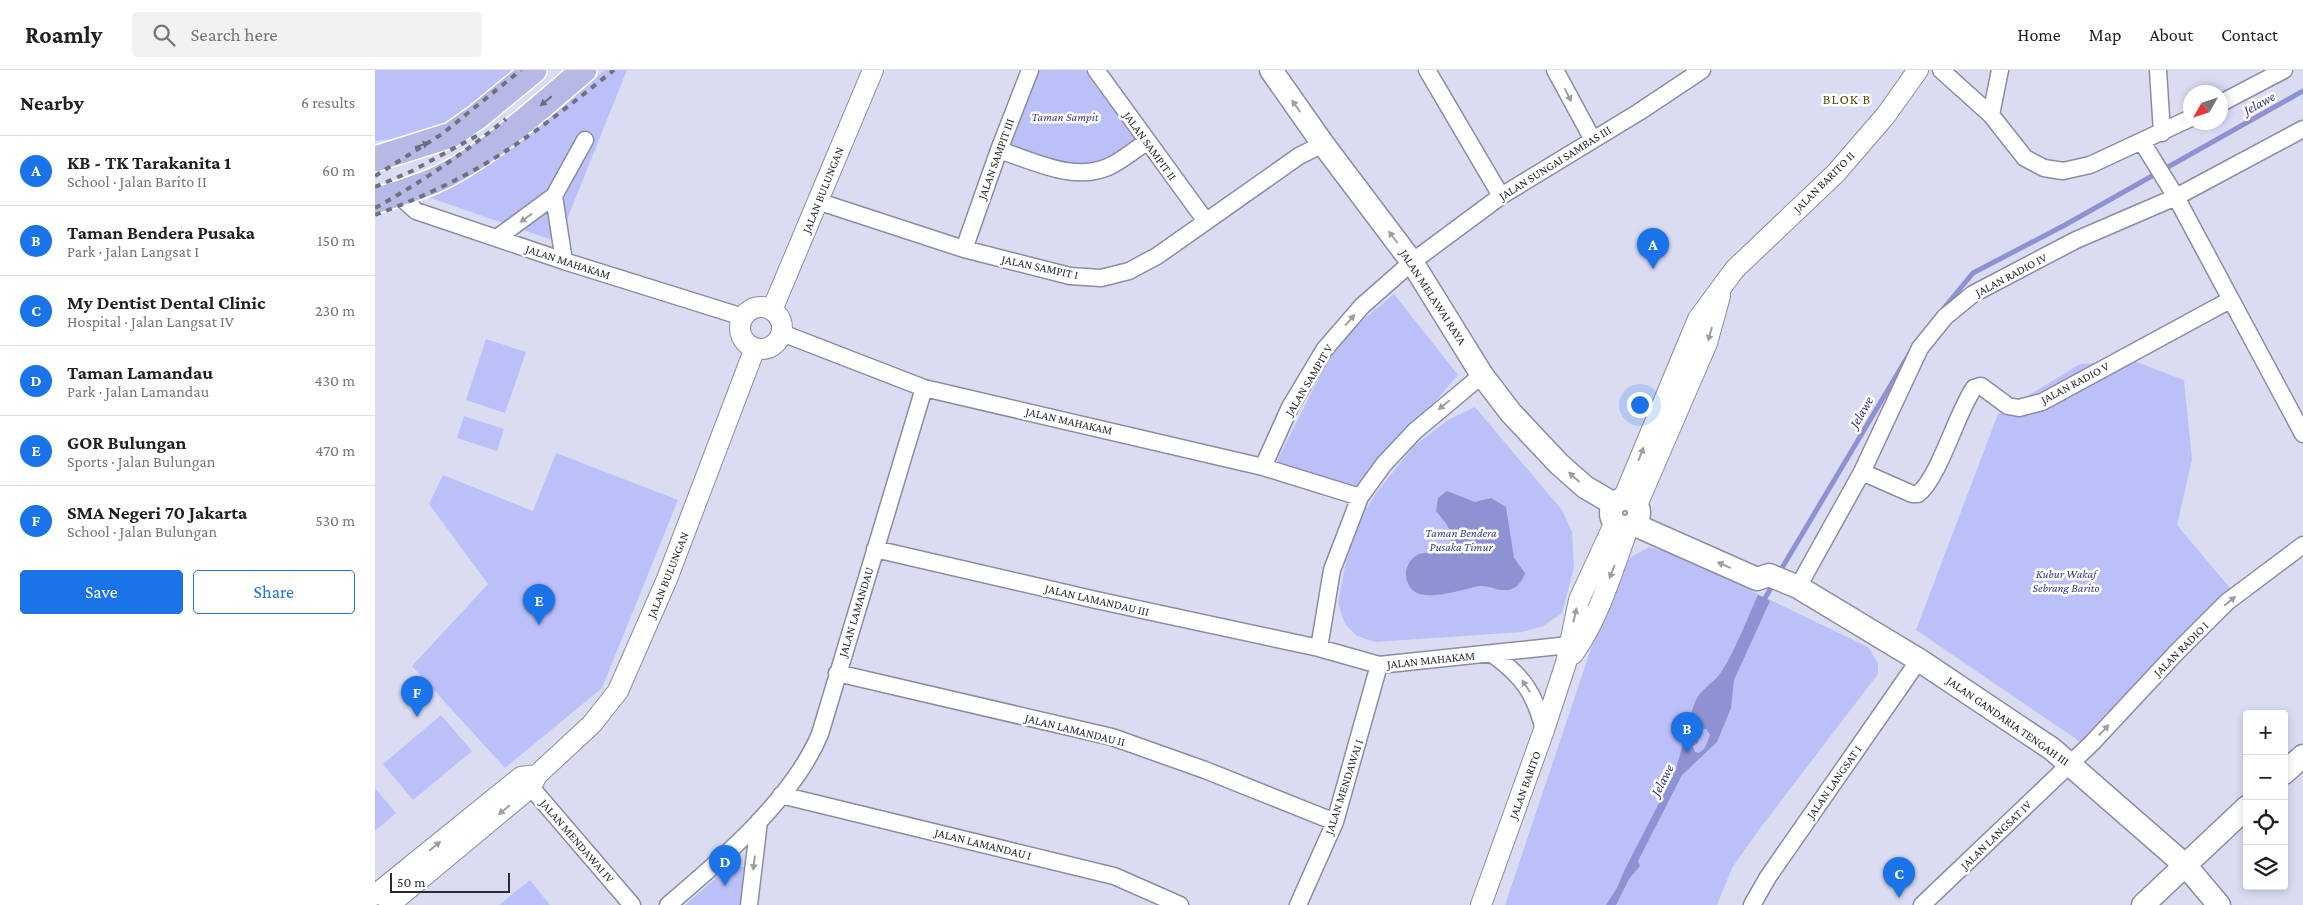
<!DOCTYPE html>
<meta charset="utf-8">
<style>
body{margin:0;font-family:"Crimson Pro",serif;background:#f2f2f2;color:#202124}
.controls{position:absolute;right:15px;bottom:15px;display:grid;overflow:hidden;border-radius:5px;box-shadow:0 2px 8px #0003}
.controls button{width:45px;height:45px;display:grid;place-items:center;padding:0;border:0;border-bottom:1px solid #e0e0e0;background:#fff;color:#202124;font:25px sans-serif}
.compass{position:absolute;left:1808px;top:15px;width:45px;height:45px;border-radius:50%;background:#fff;box-shadow:0 2px 8px #0003;rotate:231deg}
.scale{position:absolute;left:15px;bottom:12px;width:120px;box-sizing:border-box;padding-left:5px;border:2px solid #292a33;border-top:0;font-size:14px;line-height:18px;white-space:nowrap;color:#292a33;-webkit-text-stroke:4px #fff;paint-order:stroke}
.you{position:absolute;left:1264px;top:334px;width:18px;height:18px;margin:-12px;border:4px solid #fff;border-radius:50%;background:#1a73e8;box-shadow:0 0 0 8px #1a73e833}
.badge{display:grid;place-items:center;width:32px;height:32px;border-radius:50%;background:#1a73e8;color:#fff;font-size:16px;font-weight:700}
.pin{position:absolute;translate:-50% -41px;filter:drop-shadow(0 1px 2px #0008)}
.pin::after{content:'';position:absolute;top:26px;width:18px;height:15px;background:inherit;clip-path:polygon(0 0,100% 0,50% 100%)}
.list{margin:0;padding:0;list-style:none}
h2{display:flex;justify-content:space-between;align-items:center;height:65px;margin:0;padding:0 20px;font-size:21px}
h2 small{font-size:16px;font-weight:400;color:#757577}
.list li{display:grid;grid-template-columns:32px 1fr auto;gap:15px;align-items:center;box-sizing:border-box;height:70px;padding:0 20px;border-top:1px solid #e0e0e0}
.list b{display:block;font-size:19px;white-space:nowrap}
.list p{margin:0;font-size:16px;white-space:nowrap;color:#757577}
.list em{font-size:16px;font-style:normal;color:#757577}
.actions{display:flex;gap:10px;padding:15px 20px}
.actions a{flex:1;padding:11px 0;border:1px solid #1a73e8;border-radius:5px;text-align:center;font-size:18px;color:#1a73e8}
.actions .main{background:#1a73e8;color:#fff}
.icon{flex:none;width:28px;height:28px;fill:none;stroke:currentColor;stroke-width:2;stroke-linecap:round;stroke-linejoin:round}
.map{position:relative;flex:none;width:1928px;height:835px;overflow:hidden}
header{display:flex;align-items:center;gap:30px;box-sizing:border-box;height:70px;padding:0 25px;background:#fff;border-bottom:1px solid #e0e0e0}
header strong{font-size:24px}
nav{display:flex;gap:28px;margin-inline-start:auto;font-size:18px}
.search{width:350px;height:45px;background:#f2f2f2;display:flex;align-items:center;gap:12px;box-sizing:border-box;padding:0 18px;border-radius:5px;color:#757577;font-size:19px}
main{display:flex}
aside{flex:1;background:#fff}
.map>svg:first-child{display:block}
</style>
<header>
<strong>Roamly</strong>
<div class="search"><svg class="icon" aria-label="search" viewBox="0 0 24 24"><circle cx="10" cy="10" r="6"/><path d="M15 15l6 6"/></svg>Search here</div>
<nav><a>Home</a><a>Map</a><a>About</a><a>Contact</a></nav>
</header>
<main>
<aside>
<h2>Nearby<small>6 results</small></h2>
<ul class="list">
<li><span class="badge">A</span><div><b>KB - TK Tarakanita 1</b><p>School · Jalan Barito II</p></div><em>60 m</em></li>
<li><span class="badge">B</span><div><b>Taman Bendera Pusaka</b><p>Park · Jalan Langsat I</p></div><em>150 m</em></li>
<li><span class="badge">C</span><div><b>My Dentist Dental Clinic</b><p>Hospital · Jalan Langsat IV</p></div><em>230 m</em></li>
<li><span class="badge">D</span><div><b>Taman Lamandau</b><p>Park · Jalan Lamandau</p></div><em>430 m</em></li>
<li><span class="badge">E</span><div><b>GOR Bulungan</b><p>Sports · Jalan Bulungan</p></div><em>470 m</em></li>
<li><span class="badge">F</span><div><b>SMA Negeri 70 Jakarta</b><p>School · Jalan Bulungan</p></div><em>530 m</em></li>
</ul>
<div class="actions"><a class="main">Save</a><a>Share</a></div>
</aside>
<div class="map">
<svg width="1928" height="835" viewBox="0 0 1928 835">
<rect width="100%" height="100%" fill="#dadcf2"/>
<path fill="#bcc0f8" d="M0,0H141L78,54L34,67L0,71Z
M230,0H252L183,172L41,123L83,110L122,90Z
M660,0H710L761,67L735,90L694,95L633,74Z
M1019,224L1083,305L1004,396L979,421L900,395L957,282L989,249Z
M111,269L151,282L130,343L91,330Z
M1756,290L1809,310L1817,390L1802,455L1855,518L1707,673L1541,560L1623,344L1705,294Z
M1100,337L1187,440L1197,462L1199,498L1187,543L1168,556L1147,562L1000,572L982,566L970,554L963,533L970,496L983,451L1002,422L1039,376L1073,350Z
M89,346L129,359L122,381L82,368Z
M181,383L303,430L227,618L130,698L37,596L113,514L54,434L68,405L158,441Z
M1274,477L1302,485L1493,577L1503,593V604L1383,761L1357,798L1342,835H1130L1241,504L1256,487Z
M66,645L97,681L38,730L8,694Z
M0,718L21,743L0,761Z
M355,796L369,797L367,835H310Z
M155,810L175,835H124Z"/>
<path fill="#8e92d2" fill-rule="evenodd" d="M1072,421L1100,432L1116,428L1131,437L1139,488L1150,503C1147,512 1141,520 1131,520C1122,521 1114,515 1104,516C1089,519 1054,531 1040,522C1026,512 1029,491 1044,484C1050,482 1057,483 1064,482L1076,471C1077,458 1069,451 1061,441L1063,428Z
M1383,525L1395,531L1359,610L1356,638L1342,672L1307,705L1263,791L1265,796L1254,809L1241,835H1231L1242,818L1250,799L1297,708C1308,683 1310,655 1321,630C1326,619 1337,614 1344,605C1359,585 1372,548 1383,525ZM1327,659H1331L1335,665L1330,678L1324,683L1320,682L1318,676L1323,673L1324,662Z"/>
<g fill="none" stroke-linecap="round" stroke-linejoin="round">
<path stroke="#8e92d2" stroke-width="5" d="M1569,238L1598,203L1690,155L1928,21
M1404,503L1539,276
M1387,533L1399,513"/>
<g stroke="#8a8da1" stroke-width="19">
<path id="minor" d="M721,0L830,150
M1052,0L1126,126
M1180,0L1218,70
M1566,0L1616,45L1650,88L1669,98L1688,101L1715,95L1816,48
M1783,0L1787,63
M1846,33L1909,0
M1616,45L1625,0
M1767,72L1801,127L1928,364
M624,80C659,91 703,115 739,94C750,88 761,79 771,72
M27,123L32,133L41,141L189,191L368,247
M179,126L189,191
M442,131L589,179L695,206L726,208L754,201L782,186L924,86L948,74
M122,168L179,126L210,70
M589,179L624,80L655,0
M407,263L549,318L888,397L985,427
M1107,305L1040,361L1009,394L985,427L957,500L944,578L1004,595L1194,575
M888,397L915,337L949,280L987,236L1037,192L1126,126L1264,42L1327,0
M1487,402L1537,424H1543C1564,408 1582,342 1599,318L1606,316L1633,336L1644,338L1667,332L1855,230
M500,479L721,530L944,578
M1423,517L1487,402L1545,278L1570,247L1598,224L1701,170L1801,127L1928,59
M1117,584C1148,606 1160,624 1169,660
M462,603L737,667L830,700L960,752
M148,708L257,835
M406,725L739,806L805,835
M293,835C346,790 418,729 445,664L549,318
M374,835L384,751
M923,835L960,752L1004,595
M1377,835L1393,807L1544,590
M1547,835L1717,673L1800,584L1852,532L1928,475"/>
</g>
<g stroke="#8a8da1" stroke-width="22">
<path id="tertiary" d="M365 258a21 21 0 1 1 42 0a21 21 0 1 1-42 0Z
M397,240L498,0
M1248,429L1323,249L1360,199L1461,103L1511,45L1543,0
M1262,435L1332,273L1345,226
M1198,584C1225,547 1238,498 1254,456
M0,825L146,707L162,705
M14,835L156,717L162,705L217,654L243,621L292,509L380,278
M1106,835L1169,660L1191,593L1204,530L1240,452"/>
</g>
<g stroke="#8a8da1" stroke-width="25">
<path id="secondary" d="M896,0L948,74L1037,192L1107,305L1136,343L1184,394L1210,417L1239,434
M1236 443a14 14 0 1 1 28 0a14 14 0 1 1-28 0Z
M1258,454L1382,509L1394,505L1423,517L1544,590L1677,679L1811,796L1844,835
M1909,703L1928,686
M1768,835L1872,737"/>
</g>
<g stroke="#fff" stroke-width="28">
<path id="primary" d="M0,89L76,65L102,47L159,0
M0,131C19,125 39,119 58,111C111,88 165,37 209,0"/>
</g>
<use href="#minor" stroke="#fff" stroke-width="16"/>
<use href="#tertiary" stroke="#fff" stroke-width="20"/>
<use href="#secondary" stroke="#fff" stroke-width="22"/>
<use href="#primary" stroke="#b6b9e6" stroke-width="25"/>
<path stroke="#70717f" stroke-width="4" stroke-dasharray="6 6" stroke-linecap="butt" d="M0,106L67,64L146,0
M0,117L37,101L105,64
M0,138C47,112 89,83 131,49
M0,145C40,130 81,112 118,89C161,63 200,31 239,0"/>
</g>
<defs><path id="oneway-solid" d="M-6-.8H1V-3.2L6.5 0L1 3.2V.8H-6Z" transform="scale(1.25)"/></defs>
<g fill="#9f9fa3">
<use href="#oneway-solid" transform="translate(1193 25) rotate(62)"/>
<use href="#oneway-solid" transform="translate(921 36) rotate(-125)"/>
<use href="#oneway-solid" transform="translate(151 148) rotate(144)"/>
<use href="#oneway-solid" transform="translate(1018 167) rotate(-127)"/>
<use href="#oneway-solid" transform="translate(975 250) rotate(-49)"/>
<use href="#oneway-solid" transform="translate(1335 264) rotate(105)"/>
<use href="#oneway-solid" transform="translate(1069 335) rotate(140)"/>
<use href="#oneway-solid" transform="translate(1266 384) rotate(-68)"/>
<use href="#oneway-solid" transform="translate(1199 407) rotate(-138)"/>
<use href="#oneway-solid" transform="translate(1349 495) rotate(-156)"/>
<use href="#oneway-solid" transform="translate(1237 502) rotate(111)"/>
<use href="#oneway-solid" transform="translate(1855 531) rotate(-40)"/>
<use href="#oneway-solid" transform="translate(1200 545) rotate(-77)"/>
<use href="#oneway-solid" transform="translate(1151 616) rotate(-124)"/>
<use href="#oneway-solid" transform="translate(1729 660) rotate(-47)"/>
<use href="#oneway-solid" transform="translate(129 740) rotate(140)"/>
<use href="#oneway-solid" transform="translate(60 776) rotate(-39)"/>
<use href="#oneway-solid" transform="translate(379 793) rotate(97)"/>
</g>
<g fill="#686a84">
<use href="#oneway-solid" transform="translate(171 31) rotate(140)"/>
<use href="#oneway-solid" transform="translate(47 75) rotate(-18)"/>
</g>
<g text-anchor="middle" stroke-width="5" stroke-linejoin="round" paint-order="stroke">
<g font-size="12" font-style="italic" fill="#3c3986" stroke="#fff">
<text x="690" y="51">Taman Sampit</text>
<text x="1086" y="467">Taman Bendera<tspan x="1086" dy="14">Pusaka Timur</tspan></text>
<text x="1691" y="508">Kubur Wakaf<tspan x="1691" dy="14">Sebrang Barito</tspan></text>
</g>
<g font-size="12" fill="#292a33" stroke="#fff">
<text transform="translate(775 76) rotate(54)" y="4">JALAN SAMPIT II</text>
<text transform="translate(621 89) rotate(-70)" y="4">JALAN SAMPIT III</text>
<text transform="translate(1180 93) rotate(-32)" y="4">JALAN SUNGAI SAMBAS III</text>
<text transform="translate(1449 112) rotate(-45)" y="4">JALAN BARITO II</text>
<text transform="translate(448 120) rotate(-68)" y="4">JALAN BULUNGAN</text>
<text transform="translate(193 192) rotate(18)" y="4">JALAN MAHAKAM</text>
<text transform="translate(665 197) rotate(12)" y="4">JALAN SAMPIT I</text>
<text transform="translate(1636 205) rotate(-28)" y="4">JALAN RADIO IV</text>
<text transform="translate(1058 227) rotate(57)" y="4">JALAN MELAWAI RAYA</text>
<text transform="translate(934 310) rotate(-59)" y="4">JALAN SAMPIT V</text>
<text transform="translate(1700 313) rotate(-28)" y="4">JALAN RADIO V</text>
<text transform="translate(694 351) rotate(13)" y="4">JALAN MAHAKAM</text>
<text transform="translate(293 505) rotate(-68)" y="4">JALAN BULUNGAN</text>
<text transform="translate(722 530) rotate(13)" y="4">JALAN LAMANDAU III</text>
<text transform="translate(481 542) rotate(-73)" y="4">JALAN LAMANDAU</text>
<text transform="translate(1806 579) rotate(-45)" y="4">JALAN RADIO I</text>
<text transform="translate(1056 590) rotate(-6)" y="4">JALAN MAHAKAM</text>
<text transform="translate(1633 651) rotate(35)" y="4">JALAN GANDARIA TENGAH III</text>
<text transform="translate(700 660) rotate(14)" y="4">JALAN LAMANDAU II</text>
<text transform="translate(1459 712) rotate(-55)" y="4">JALAN LANGSAT I</text>
<text transform="translate(1150 715) rotate(-70)" y="4">JALAN BARITO</text>
<text transform="translate(969 717) rotate(-72)" y="4">JALAN MENDAWAI I</text>
<text transform="translate(1621 765) rotate(-44)" y="4">JALAN LANGSAT IV</text>
<text transform="translate(202 771) rotate(49)" y="4">JALAN MENDAWAI IV</text>
<text transform="translate(608 774) rotate(14)" y="4">JALAN LAMANDAU I</text>
</g>
<g font-size="14" letter-spacing="1" fill="#564d0e" stroke="#fff">
<text x="1472" y="34">BLOK B</text>
</g>
<g font-size="14" font-style="italic" fill="#383480" stroke="#fff">
<text transform="translate(1884 33) rotate(-29)" y="5">Jelawe</text>
<text transform="translate(1486 342) rotate(-60)" y="5">Jelawe</text>
<text transform="translate(1287 710) rotate(-63)" y="5">Jelawe</text>
</g>
</g>
</svg>
<div class="controls">
<button>+</button>
<button>−</button>
<button><svg class="icon" aria-label="locate" viewBox="0 0 24 24"><circle cx="12" cy="12" r="6"/><path d="M12 2v4M12 18v4M2 12h4M18 12h4"/></svg></button>
<button><svg class="icon" aria-label="layers" viewBox="0 0 24 24"><path d="M12 4l9 5-9 5-9-5zM3 14l9 5 9-5"/></svg></button>
</div>
<svg class="compass" viewBox="-18 -18 36 36"><path d="M0-13l5 13h-10z" fill="#e53935"/><path d="M0 13l5-13h-10z" fill="#757577"/></svg>
<div class="scale">50 m</div>
<div class="you"></div>
<div class="pin badge" style="left:1278px;top:199px">A</div>
<div class="pin badge" style="left:1312px;top:683px">B</div>
<div class="pin badge" style="left:1524px;top:828px">C</div>
<div class="pin badge" style="left:350px;top:816px">D</div>
<div class="pin badge" style="left:164px;top:555px">E</div>
<div class="pin badge" style="left:42px;top:647px">F</div>
</div>
</main>
